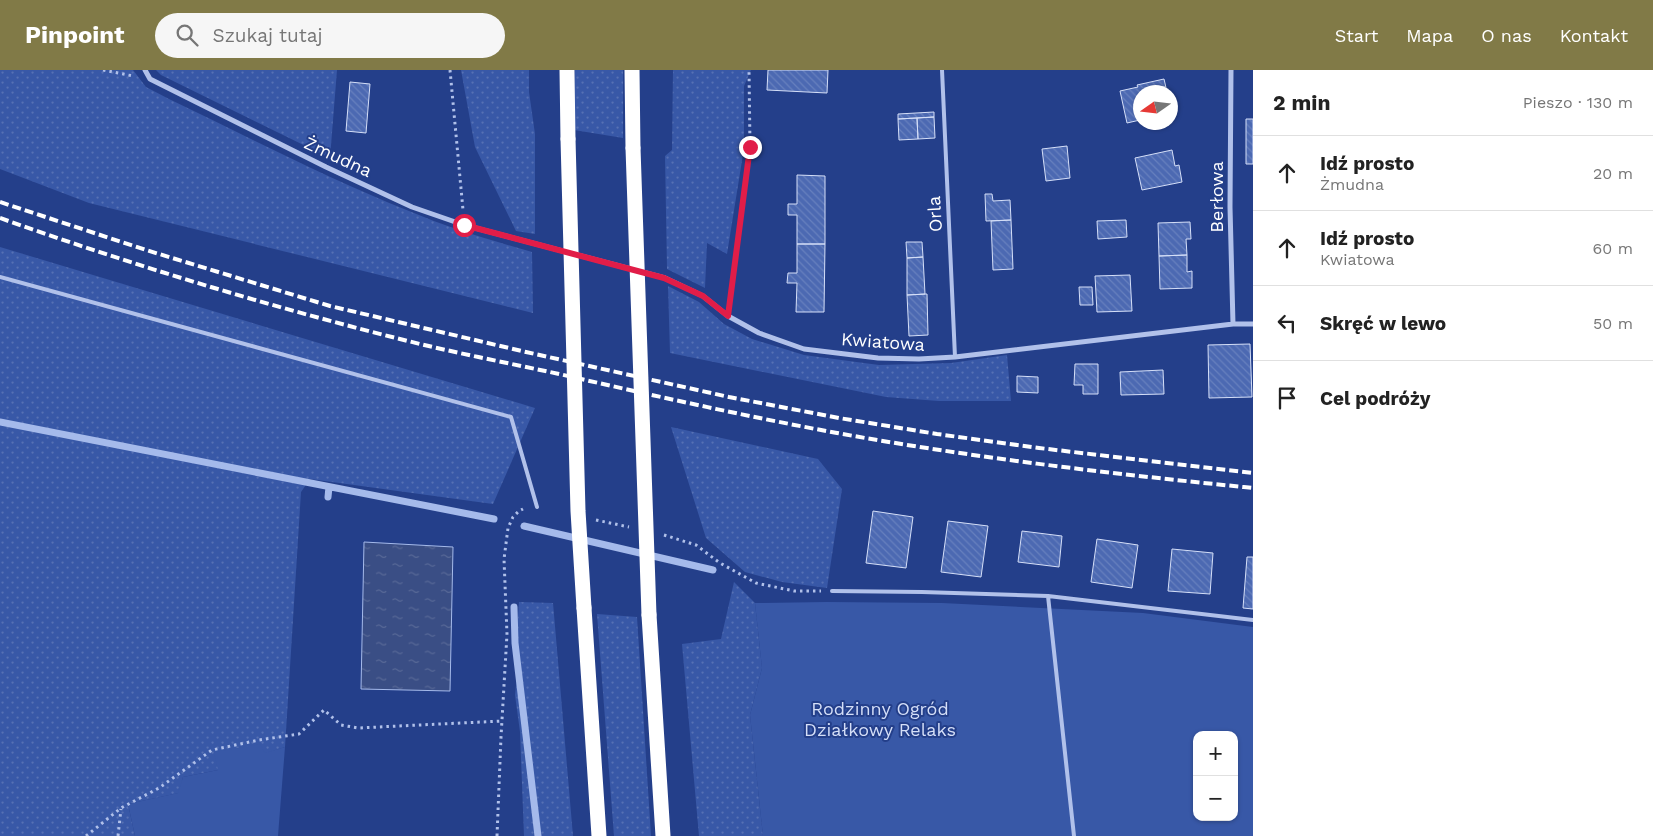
<!DOCTYPE html>
<html lang="pl">
<meta charset="utf-8">
<style>
body{margin:0;font-family:"Work Sans",sans-serif;background:#f6f6f6;color:#222}
.controls{position:absolute;right:15px;bottom:15px;display:grid;overflow:hidden;border-radius:10px;box-shadow:0 1px 4px #0004}
.controls button{width:45px;height:45px;display:grid;place-items:center;padding:0;border:0;border-bottom:1px solid #e0e0e0;background:#fff;color:#222;font:25px sans-serif}
.compass{position:absolute;left:1133px;top:15px;width:45px;height:45px;border-radius:50%;background:#fff;box-shadow:0 1px 4px #0004;rotate:256deg}
.stop{position:absolute;width:15px;height:15px;margin:-11px;border:4px solid #e11d48;border-radius:50%;background:#fff}
.stop.end{background:#e11d48;border-color:#fff;box-shadow:0 1px 5px #0008}
.list{margin:0;padding:0;list-style:none}
h2{display:flex;justify-content:space-between;align-items:center;height:65px;margin:0;padding:0 20px;font-size:21px}
h2 small{font-size:16px;font-weight:400;color:#767676}
.list li{display:grid;grid-template-columns:32px 1fr auto;gap:15px;align-items:center;box-sizing:border-box;height:75px;padding:0 20px;border-top:1px solid #e0e0e0}
.list b{display:block;font-size:19px;white-space:nowrap}
.list p{margin:0;font-size:16px;white-space:nowrap;color:#767676}
.list em{font-size:16px;font-style:normal;color:#767676}
.icon{flex:none;width:28px;height:28px;fill:none;stroke:currentColor;stroke-width:2;stroke-linecap:round;stroke-linejoin:round}
.map{position:relative;flex:none;width:1253px;height:766px;overflow:hidden}
header{display:flex;align-items:center;gap:30px;box-sizing:border-box;height:70px;padding:0 25px;background:#817a47;color:#fff}
header strong{font-size:24px}
nav{display:flex;gap:28px;margin-inline-start:auto;font-size:18px}
.search{width:350px;height:45px;background:#f6f6f6;display:flex;align-items:center;gap:12px;box-sizing:border-box;padding:0 18px;border-radius:28px;color:#767676;font-size:19px}
main{display:flex}
aside{flex:1;background:#fff}
.map>svg:first-child{display:block}
</style>
<header>
<strong>Pinpoint</strong>
<div class="search"><svg class="icon" aria-label="search" viewBox="0 0 24 24"><circle cx="10" cy="10" r="6"/><path d="M15 15l6 6"/></svg>Szukaj tutaj</div>
<nav><a>Start</a><a>Mapa</a><a>O nas</a><a>Kontakt</a></nav>
</header>
<main>
<div class="map">
<svg width="1253" height="766" viewBox="0 0 1253 766">
<defs>
<pattern id="grass-dots" width="8" height="8" patternUnits="userSpaceOnUse" patternTransform="scale(1.25)"><rect width="8" height="8" fill="#3858a7"/><path d="M2 2h.1M6 6h.1" fill="none" stroke="#5671b4" stroke-width="1.8" stroke-linecap="round"/></pattern>
<pattern id="water-ripples" width="26" height="14" patternUnits="userSpaceOnUse" patternTransform="scale(1.25)"><rect width="26" height="14" fill="#3a4e85"/><path d="M2 4q2-2 4 0t4 0M15 11q2-2 4 0t4 0" fill="none" stroke="#586997"/></pattern>
<pattern id="building-back-hatch" width="6" height="6" patternUnits="userSpaceOnUse" patternTransform="scale(1.25)"><rect width="6" height="6" fill="#4c69b2"/><path d="M-1 5l2 2M0 0l6 6M5-1l2 2" fill="none" stroke="#6780be"/></pattern>
</defs>
<rect width="100%" height="100%" fill="#243f8a"/>
<path fill="url(#grass-dots)" d="M0,0H133L146,17L169,29C248,67 327,108 409,141C449,158 490,170 532,182L533,243L89,133L0,99Z
M156,0H337L330,88L161,5Z
M461,0H529V22L535,64V164L516,161L475,77Z
M575,0H623V68L574,60Z
M673,0H751L744,16V78L727,184L707,173L705,218L667,199L665,86L672,80Z
M0,177L535,338L493,434L310,409L301,422L285,677L218,700L183,707L179,723L128,734L135,766H0Z
M668,216L699,232L724,254L752,269L804,285L879,295L951,293L1007,285L1011,331H939L886,327L670,283Z
M671,357L818,389L842,419L827,518L782,512L745,502L706,468Z
M734,512L755,533L762,598L750,645L763,766H699L682,574L721,569Z
M519,532L553,533L573,766H524L520,662L515,625L519,587L517,560Z
M597,544L637,547L651,766H614Z"/>
<path fill="#3858a7" fill-rule="evenodd" d="M827,532L942,533L1143,543L1253,557V766H763L750,645L762,598L755,533ZM1197,665H1234V747H1197Z
M260,674L265,683L285,677L278,766H135L128,734L178,723L183,707L218,700L214,682Z"/>
<path fill="url(#water-ripples)" stroke="#a5baeb" d="M364,472L453,477L450,621L361,619Z"/>
<g fill="none" stroke-linecap="round" stroke-linejoin="round">
<path stroke="#a5baeb" stroke-width="7" d="M0,352L494,449
M328,427L329,417
M524,456L713,500
M514,537L515,573L538,766"/>
</g>
<path fill="url(#building-back-hatch)" stroke="#d5dff8" d="M768,0H828L827,23L767,20Z
M1164,9L1167,22H1140V50L1127,53L1120,21L1138,17L1137,15Z
M350,12L370,14L366,63L346,61Z
M934,42V47L898,49V44Z
M934,47L935,68L918,69L917,48Z
M917,48L918,69L899,70L898,49Z
M1246,49H1253V94H1246Z
M1067,76L1070,108L1046,111L1042,79Z
M1172,80L1175,96L1179,95L1182,112L1142,120L1135,88Z
M797,105L825,106V174H797V145H788V134H797Z
M985,124H992L993,131L1010,130L1011,150L986,151Z
M1011,150L1013,199L993,200L991,151Z
M1126,150L1127,167L1098,169L1097,151Z
M1190,152L1191,169H1186L1187,185L1159,186L1158,153Z
M906,172H922L923,187L907,188Z
M797,174H825L824,242H796L797,213H787L788,203H797Z
M1187,185V202L1192,201V218L1160,219L1159,186Z
M923,187L925,224L907,225V188Z
M1130,205L1132,241L1097,242L1095,206Z
M1079,217H1092L1093,235H1080Z
M927,224L928,265L909,266L907,225Z
M1250,274L1252,327L1209,328L1208,275Z
M1075,294H1098V324H1083V315H1074Z
M1163,300L1164,324L1121,325L1120,302Z
M1017,306L1038,307V323L1017,322Z
M873,441L913,447L906,498L866,493Z
M948,451L988,456L981,507L941,502Z
M1022,461L1062,466L1059,497L1018,492Z
M1097,469L1138,475L1132,518L1091,512Z
M1172,479L1213,483L1210,524L1168,521Z
M1247,487H1253V539L1243,538Z"/>
<g fill="none" stroke-linecap="round" stroke-linejoin="round">
<path stroke="#b1c1ea" stroke-width="3" stroke-dasharray="2.5 4" stroke-linecap="butt" d="M103,0L133,6
M450,0L463,140
M730,231L750,77L749,0
M596,450L629,457
M664,465L696,475L720,493L756,513L794,521H821
M86,766L121,738L159,718L212,680L259,670L299,664L324,640L341,655L358,658L502,651
M118,766L121,739
M497,766L501,667L507,564L504,489L508,458L513,447L519,441L523,439"/>
<path stroke="#b1c1ea" stroke-width="4" d="M942,0L955,287
M0,207L511,347L537,437
M832,521L922,522L1048,526L1253,550
M1048,526L1074,766"/>
<path stroke="#b1c1ea" stroke-width="5" d="M145,0L150,9L326,97L412,137L464,155L665,208L703,226L728,246L759,263L804,279L878,288L919,289L955,287L1233,254H1253
M1231,0L1230,137L1233,254"/>
<path stroke="#fff" stroke-width="15" d="M567,0L568,69
M632,0L633,78
M584,538L599,766
M649,545L663,766"/>
<path stroke="#fff" stroke-width="4" stroke-dasharray="9 4" stroke-linecap="butt" d="M0,132L146,180L330,236L526,282L729,327L839,348L937,364L1039,378L1253,403
M0,148C138,197 278,239 420,274C466,285 513,294 559,304C651,325 744,346 837,363C975,388 1114,404 1253,418"/>
<path stroke="#fff" stroke-width="15" d="M568,69L578,441L584,538
M633,78L649,545"/>
</g>
<g fill="none" stroke-linecap="round" stroke-linejoin="round">
<path stroke="#e11d48" stroke-width="6" d="M464,155L664,208L703,226L728,246L750,77"/>
</g>
<g text-anchor="middle" stroke-width="4" stroke-linejoin="round" paint-order="stroke">
<g font-size="18" fill="#fff" stroke="#243f8a">
<text transform="translate(338 87) rotate(25)" y="6">Żmudna</text>
<text transform="translate(1217 127) rotate(-90)" y="6">Berłowa</text>
<text transform="translate(935 144) rotate(-93)" y="6">Orla</text>
<text transform="translate(883 272) rotate(4)" y="6">Kwiatowa</text>
</g>
<g font-size="18" fill="#d5dff8" stroke="#243f8a">
<text x="880" y="645">Rodzinny Ogród<tspan x="880" dy="21">Działkowy Relaks</tspan></text>
</g>
</g>
</svg>
<div class="controls">
<button>+</button>
<button>−</button>
</div>
<svg class="compass" viewBox="-18 -18 36 36"><path d="M0-13l5 13h-10z" fill="#e53935"/><path d="M0 13l5-13h-10z" fill="#767676"/></svg>
<div class="stop" style="left:464px;top:155px"></div>
<div class="stop end" style="left:750px;top:77px"></div>
</div>
<aside>
<h2>2 min<small>Pieszo · 130 m</small></h2>
<ul class="list">
<li><svg class="icon" aria-label="ahead" viewBox="0 0 24 24"><path d="M12 20V5M6 11l6-6 6 6"/></svg><div><b>Idź prosto</b><p>Żmudna</p></div><em>20 m</em></li>
<li><svg class="icon" aria-label="ahead" viewBox="0 0 24 24"><path d="M12 20V5M6 11l6-6 6 6"/></svg><div><b>Idź prosto</b><p>Kwiatowa</p></div><em>60 m</em></li>
<li><svg class="icon" aria-label="left" viewBox="0 0 24 24"><path d="M17 20v-9H6M10 6l-5 5 5 5"/></svg><div><b>Skręć w lewo</b></div><em>50 m</em></li>
<li><svg class="icon" aria-label="arrive" viewBox="0 0 24 24"><path d="M6 21V4h12l-3 4 3 4H6"/></svg><div><b>Cel podróży</b></div></li>
</ul>
</aside>
</main>
